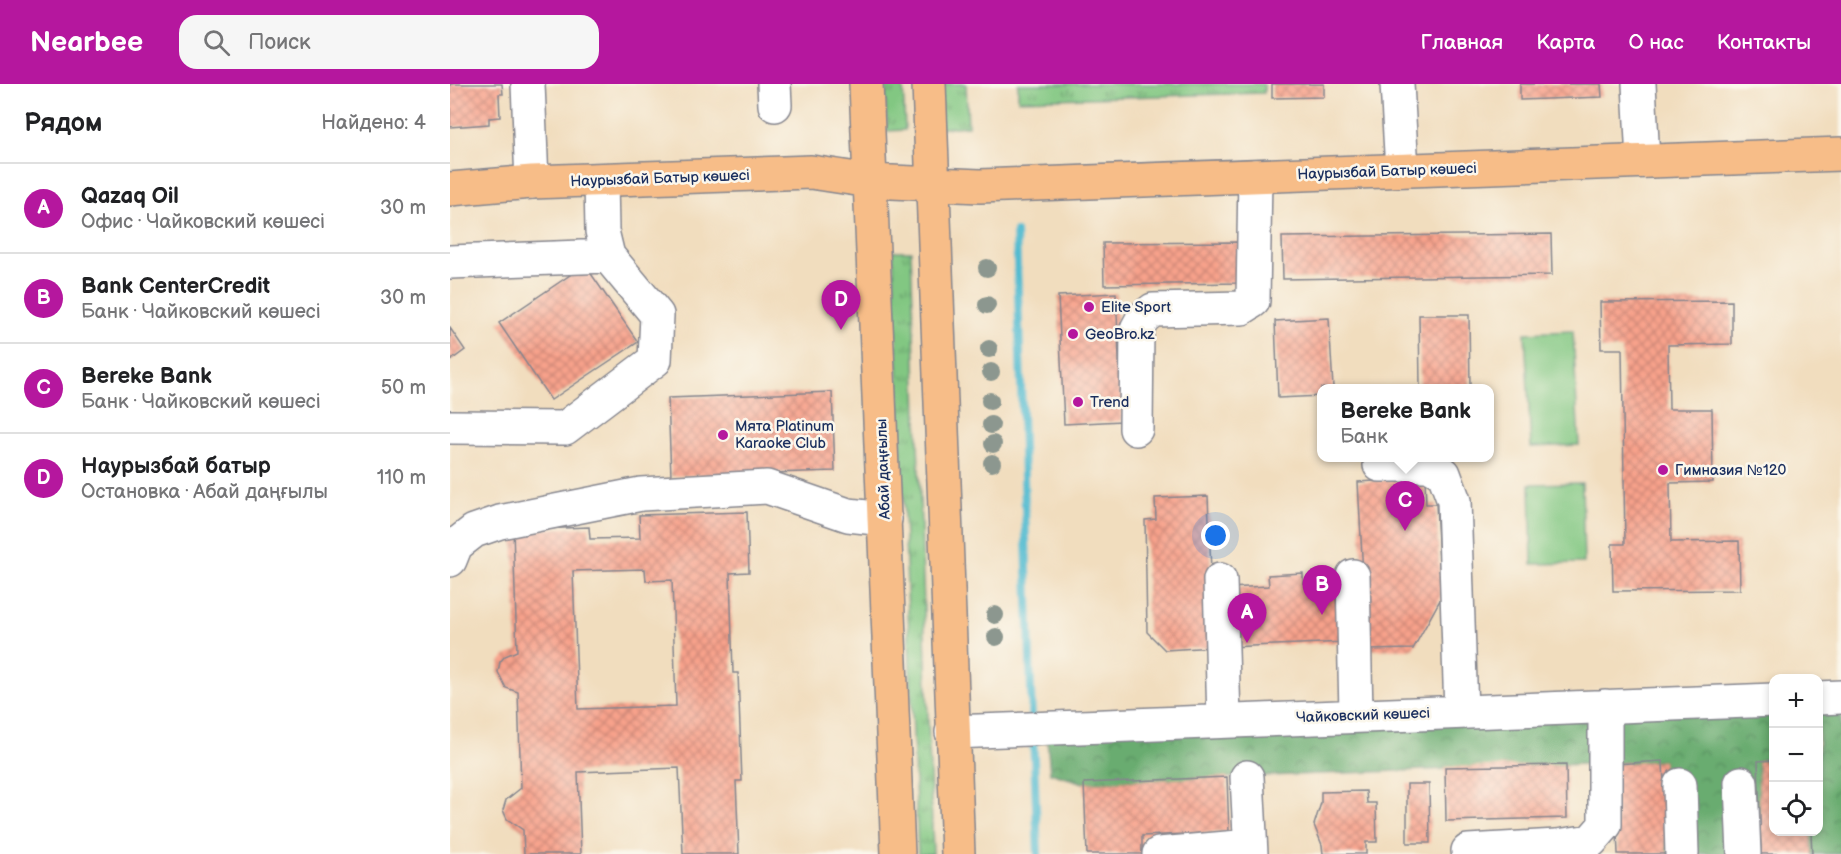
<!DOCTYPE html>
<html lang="ru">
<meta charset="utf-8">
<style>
body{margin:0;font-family:"Balsamiq Sans",sans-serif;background:#f6f6f6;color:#202124}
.controls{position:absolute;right:18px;bottom:18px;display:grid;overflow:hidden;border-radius:12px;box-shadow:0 3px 9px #0003}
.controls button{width:54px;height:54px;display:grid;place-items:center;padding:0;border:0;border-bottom:2px solid #e0e0e0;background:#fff;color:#202124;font:30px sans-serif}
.you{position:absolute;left:766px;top:452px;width:21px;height:21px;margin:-15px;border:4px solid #fff;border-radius:50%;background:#1a73e8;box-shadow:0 0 0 9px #1a73e833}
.badge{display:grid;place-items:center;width:39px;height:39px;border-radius:50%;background:#b5179e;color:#fff;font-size:20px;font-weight:700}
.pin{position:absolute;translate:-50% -50px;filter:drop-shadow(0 2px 3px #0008)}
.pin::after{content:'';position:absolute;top:32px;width:21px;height:18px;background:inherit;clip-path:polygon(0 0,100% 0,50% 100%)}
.popup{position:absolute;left:867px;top:300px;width:177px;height:78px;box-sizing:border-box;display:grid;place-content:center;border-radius:12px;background:#fff;filter:drop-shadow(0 2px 4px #0005);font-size:20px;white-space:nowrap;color:#757577}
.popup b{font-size:22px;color:#202124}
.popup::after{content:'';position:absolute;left:50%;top:100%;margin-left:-12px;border:12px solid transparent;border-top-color:#fff}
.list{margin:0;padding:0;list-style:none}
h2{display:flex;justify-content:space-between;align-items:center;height:78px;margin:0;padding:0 24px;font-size:26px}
h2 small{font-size:20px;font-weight:400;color:#757577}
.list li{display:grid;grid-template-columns:39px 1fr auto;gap:18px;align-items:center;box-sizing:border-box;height:90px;padding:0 24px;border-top:2px solid #e0e0e0}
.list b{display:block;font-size:22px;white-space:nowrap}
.list p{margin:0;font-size:20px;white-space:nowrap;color:#757577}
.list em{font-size:20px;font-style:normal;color:#757577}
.icon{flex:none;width:33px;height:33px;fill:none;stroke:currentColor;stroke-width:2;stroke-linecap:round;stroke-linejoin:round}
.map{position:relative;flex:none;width:1391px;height:770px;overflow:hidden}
header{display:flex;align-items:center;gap:36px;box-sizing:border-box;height:84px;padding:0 30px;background:#b5179e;color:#fff}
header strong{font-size:28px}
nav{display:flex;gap:33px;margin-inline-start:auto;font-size:21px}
.search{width:420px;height:54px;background:#f6f6f6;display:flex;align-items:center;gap:15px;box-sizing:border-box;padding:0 21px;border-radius:18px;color:#757577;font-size:22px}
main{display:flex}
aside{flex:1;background:#fff}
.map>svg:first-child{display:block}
</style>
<header>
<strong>Nearbee</strong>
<div class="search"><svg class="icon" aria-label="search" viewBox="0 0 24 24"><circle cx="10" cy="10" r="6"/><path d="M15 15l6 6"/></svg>Поиск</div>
<nav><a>Главная</a><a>Карта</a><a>О нас</a><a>Контакты</a></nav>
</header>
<main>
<aside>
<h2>Рядом<small>Найдено: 4</small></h2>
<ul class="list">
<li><span class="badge">A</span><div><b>Qazaq Oil</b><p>Офис · Чайковский көшесі</p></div><em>30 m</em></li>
<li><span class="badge">B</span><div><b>Bank CenterCredit</b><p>Банк · Чайковский көшесі</p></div><em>30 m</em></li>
<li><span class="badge">C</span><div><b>Bereke Bank</b><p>Банк · Чайковский көшесі</p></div><em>50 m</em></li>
<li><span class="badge">D</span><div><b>Наурызбай батыр</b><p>Остановка · Абай даңғылы</p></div><em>110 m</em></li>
</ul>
</aside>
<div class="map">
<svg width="1391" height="770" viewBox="0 0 1391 770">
<defs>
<pattern id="grass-tufts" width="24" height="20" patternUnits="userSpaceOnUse" patternTransform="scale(1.5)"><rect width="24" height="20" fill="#82c782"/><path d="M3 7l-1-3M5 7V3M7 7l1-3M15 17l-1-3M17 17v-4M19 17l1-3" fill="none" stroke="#6aa26e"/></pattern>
<pattern id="forest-crowns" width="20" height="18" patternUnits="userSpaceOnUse" patternTransform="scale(1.5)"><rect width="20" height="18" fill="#69ac70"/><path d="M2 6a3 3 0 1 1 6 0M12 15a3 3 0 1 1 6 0" fill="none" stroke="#568c5f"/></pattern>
<pattern id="building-cross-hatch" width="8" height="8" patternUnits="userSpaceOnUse" patternTransform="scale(1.5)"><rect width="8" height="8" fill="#f8a28b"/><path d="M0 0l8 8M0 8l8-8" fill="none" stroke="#c88475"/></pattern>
</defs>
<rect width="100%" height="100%" fill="#fbf7ec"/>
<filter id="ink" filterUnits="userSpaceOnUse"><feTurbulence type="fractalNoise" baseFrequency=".0167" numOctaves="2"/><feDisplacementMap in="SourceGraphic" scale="12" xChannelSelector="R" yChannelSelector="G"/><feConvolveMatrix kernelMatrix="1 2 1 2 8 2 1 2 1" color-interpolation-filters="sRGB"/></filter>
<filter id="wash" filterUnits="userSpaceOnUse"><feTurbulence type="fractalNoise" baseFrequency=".008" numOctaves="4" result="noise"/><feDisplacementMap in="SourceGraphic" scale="24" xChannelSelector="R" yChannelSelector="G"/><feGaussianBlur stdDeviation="1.35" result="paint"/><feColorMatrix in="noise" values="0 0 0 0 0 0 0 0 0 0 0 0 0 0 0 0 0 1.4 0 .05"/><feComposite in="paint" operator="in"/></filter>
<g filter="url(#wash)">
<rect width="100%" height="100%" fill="#f1ddbe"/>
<path fill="url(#grass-tufts)" stroke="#4e7b70" stroke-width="1.5" d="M435,0H453L455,46L437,47Z
M479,0H516L518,42L481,45Z
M568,0H814V9L568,16Z
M443,167H461L483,770H468Z"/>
<path fill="url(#forest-crowns)" stroke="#426e67" stroke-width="1.5" d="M1369,614L1391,616V770H1362L1361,748H1368Z
M1323,616L1324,676L1308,677L1311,770H1217L1213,677L634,699L600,689L596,644Z"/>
<path fill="#82c782" stroke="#4e7b70" stroke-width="1.5" d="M1123,247L1129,361L1081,363L1075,249Z
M1132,399L1134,479L1082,480L1080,400Z"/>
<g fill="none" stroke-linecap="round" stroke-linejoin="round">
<path stroke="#52bbd0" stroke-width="8" d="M566,148L582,637
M583,652L588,770"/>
</g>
<g id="blocks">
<path fill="url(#building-cross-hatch)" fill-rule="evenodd" d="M0,0H52L53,10H49L50,33L39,34V40L0,43Z
M822,0H874V13L822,14Z
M1070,0H1151L1152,13L1070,16Z
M1101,150L1102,191L833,195L832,153Z
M790,158V199L654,201L653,159Z
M135,181L188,258L101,316L49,239Z
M666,209L672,337L614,340L608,212Z
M1282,217V260L1218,261L1219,325H1262L1263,398L1220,399L1221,458L1289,457L1290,506L1163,507L1162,460H1175L1172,265H1151L1150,218Z
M969,231H1019L1020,304H970Z
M879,234L883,304H871V312L828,314L825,237Z
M0,244L15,266L0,277Z
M382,308L385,387L221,392L218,314Z
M975,394L976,420H986L991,514L963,565L917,566L908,398Z
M758,412L764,563L715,566L697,548L695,436L706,435L705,414Z
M297,428L299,488L280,489L283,589H288L292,697H286L289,770H233L229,684L128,688L131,770H74L73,746L57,735L53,726L56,716L71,704L68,608L56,604L48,588L50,578L55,572L67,567L63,446L139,443L140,455L190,454L189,431ZM195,485L196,497L222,496L226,622L128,625L123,487Z
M853,489V499L894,497L896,558L779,563L777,504L819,502L818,491Z
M1324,676V748H1361L1362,770H1311L1308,677Z
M1213,677L1217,770H1168L1164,680Z
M1116,681L1117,734L996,737L995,683Z
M777,693L779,748L692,752V770H637L634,699Z
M957,700H979L980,759H957Z
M916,707L917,719H926L927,758H916V770H873L872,761L864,741L871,719V708Z"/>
</g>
</g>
<g filter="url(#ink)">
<use href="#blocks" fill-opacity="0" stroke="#86868e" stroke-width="1.5"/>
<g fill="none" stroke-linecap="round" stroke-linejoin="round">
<g stroke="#86868e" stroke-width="36">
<path id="minor" d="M78,0L82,98
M324,0L325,21
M947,0L952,86
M1189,0L1193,77
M0,178L158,172
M0,343L115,344L205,276L207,231L158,172L152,147L151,96
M686,345L687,245L693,234L703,226L792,224L803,217L805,92
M930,381H979L994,390L1004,417L1011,628
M0,476L6,461L24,447L50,438L191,410L317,403L398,431L435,435
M903,492L906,630
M770,496L774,636
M1368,614L1391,613
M502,648L1324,616
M797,693L801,770
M1291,699L1294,770
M1230,701L1232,770
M1018,767L1107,762L1141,757L1155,741V622
M709,770L800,762"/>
</g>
<g stroke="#86868e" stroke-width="36">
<path id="major" d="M416,0L448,770
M479,0L508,770
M0,105L82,98L361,88L420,97L530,102L1391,70"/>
</g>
<use href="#minor" stroke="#fff" stroke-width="33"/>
<use href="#major" stroke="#f7bd88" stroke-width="33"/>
</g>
<g fill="#8c978f">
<circle cx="537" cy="184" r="9"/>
<circle cx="537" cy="221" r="9"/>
<circle cx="539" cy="265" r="9"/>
<circle cx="541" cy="288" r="9"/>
<circle cx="540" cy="317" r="9"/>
<circle cx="541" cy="341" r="9"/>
<circle cx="543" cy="360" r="9"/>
<circle cx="542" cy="379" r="9"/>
<circle cx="545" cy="531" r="9"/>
<circle cx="546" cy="553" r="9"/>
</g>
</g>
<g fill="#b5179e" stroke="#fbf7ec" stroke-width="2">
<circle cx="639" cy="223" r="6"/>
<circle cx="623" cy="250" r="6"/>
<circle cx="628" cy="318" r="6"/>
<circle cx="273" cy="351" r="6"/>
<circle cx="1213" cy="386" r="6"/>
</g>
<g text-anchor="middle" stroke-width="5" stroke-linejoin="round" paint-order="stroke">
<g font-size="15" fill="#1b2f5e" stroke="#fbf7ec">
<text transform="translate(937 87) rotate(-2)" y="5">Наурызбай Батыр көшесі</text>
<text transform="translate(210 94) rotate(-2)" y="5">Наурызбай Батыр көшесі</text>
<text transform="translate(433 385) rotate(-92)" y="5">Абай даңғылы</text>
<text transform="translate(913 631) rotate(-2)" y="5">Чайковский көшесі</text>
</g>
<g font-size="15" fill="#1b2f5e" stroke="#fbf7ec" text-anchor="start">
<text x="651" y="228">Elite Sport</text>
<text x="635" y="255">GeoBro.kz</text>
<text x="640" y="323">Trend</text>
<text x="285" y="347">Мята Platinum<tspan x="285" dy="17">Karaoke Club</tspan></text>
<text x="1225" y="391">Гимназия №120</text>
</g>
</g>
</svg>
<div class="controls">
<button>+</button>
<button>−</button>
<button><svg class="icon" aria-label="locate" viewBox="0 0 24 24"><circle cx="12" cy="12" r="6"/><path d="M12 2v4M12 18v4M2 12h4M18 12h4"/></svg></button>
</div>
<div class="you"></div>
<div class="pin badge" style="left:797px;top:559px">A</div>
<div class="pin badge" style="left:872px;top:531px">B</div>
<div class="pin badge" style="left:955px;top:447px">C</div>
<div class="popup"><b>Bereke Bank</b>Банк</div>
<div class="pin badge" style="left:391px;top:246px">D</div>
</div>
</main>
